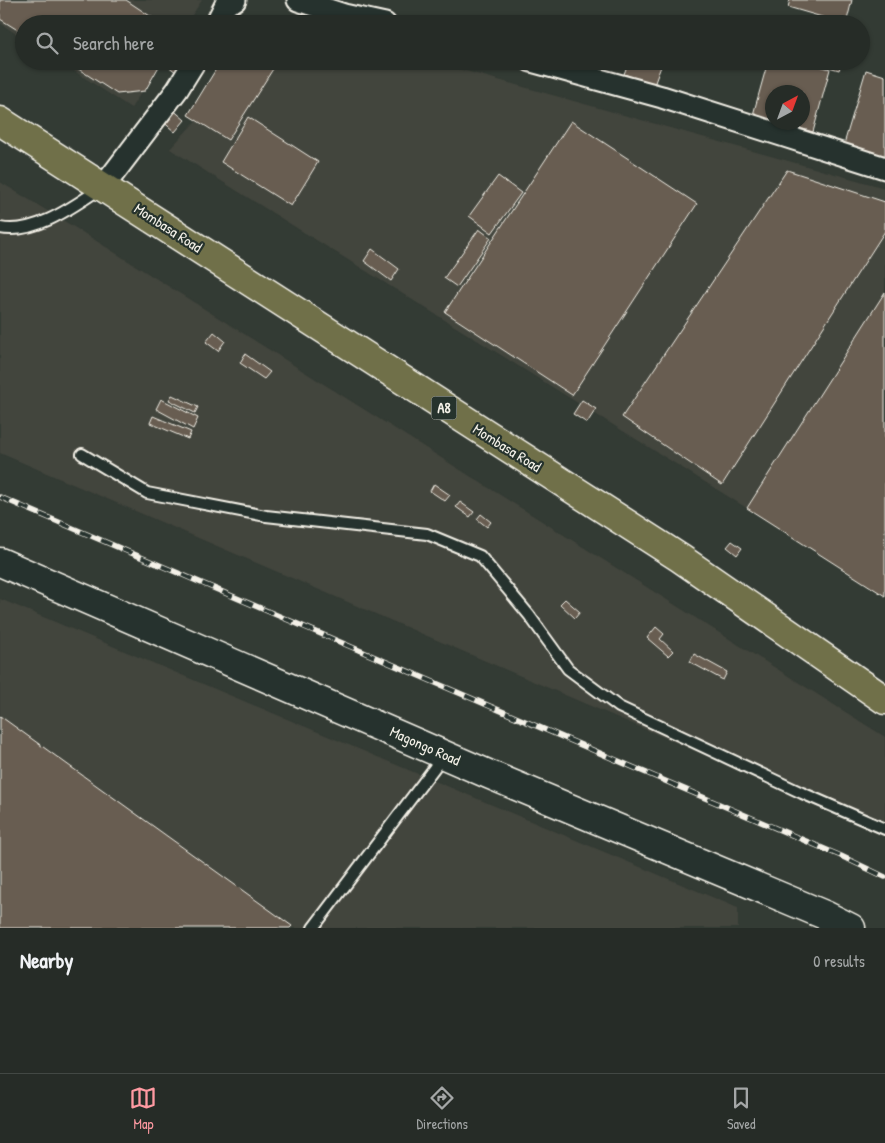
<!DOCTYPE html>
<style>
body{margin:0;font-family:"Patrick Hand",sans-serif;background:#2e342f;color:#f1f3f6}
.compass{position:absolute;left:765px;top:85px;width:45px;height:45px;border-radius:50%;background:#262c27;box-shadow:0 1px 4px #0004;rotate:41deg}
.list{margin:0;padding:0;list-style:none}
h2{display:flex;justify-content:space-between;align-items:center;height:65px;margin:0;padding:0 20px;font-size:21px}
h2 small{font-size:16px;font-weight:400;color:#a4a7a7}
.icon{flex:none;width:28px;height:28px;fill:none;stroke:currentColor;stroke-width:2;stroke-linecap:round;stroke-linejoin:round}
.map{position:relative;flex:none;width:885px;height:928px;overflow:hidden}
.search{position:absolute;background:#262c27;box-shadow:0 1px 4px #0004;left:15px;right:15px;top:15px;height:55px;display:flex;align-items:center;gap:12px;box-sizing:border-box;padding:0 18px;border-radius:28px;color:#a4a7a7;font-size:19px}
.sheet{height:145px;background:#262c27}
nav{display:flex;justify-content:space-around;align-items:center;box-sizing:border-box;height:70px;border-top:1px solid #424844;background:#262c27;font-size:14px;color:#a4a7a7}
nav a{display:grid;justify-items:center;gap:2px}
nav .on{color:#ff9aa2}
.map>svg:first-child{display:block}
</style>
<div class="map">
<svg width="885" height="928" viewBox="0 0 885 928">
<rect width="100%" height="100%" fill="#333b34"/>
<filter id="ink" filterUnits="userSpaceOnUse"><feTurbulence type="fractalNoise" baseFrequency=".02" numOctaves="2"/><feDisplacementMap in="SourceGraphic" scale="10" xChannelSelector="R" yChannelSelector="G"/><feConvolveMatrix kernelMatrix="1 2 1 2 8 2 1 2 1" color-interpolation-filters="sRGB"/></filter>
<g filter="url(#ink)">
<path fill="#43453d" d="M0,0H202L186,24H24V39L0,23Z
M59,61H162L131,108Z
M251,61H430L885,188V594L170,149Z
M0,182L82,232L885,737V832L0,453Z
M0,599L738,908V928H0Z"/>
<path fill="#675d51" stroke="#f4f1e8" d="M0,0H126L162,24H24V34L0,19Z
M790,0H852L846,24L788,7Z
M66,61H162L145,91L117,94Z
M171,61H184L176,72L168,66Z
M221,61H278L228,140L188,115Z
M629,61H663L654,85L624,74Z
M768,61H801L830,69L813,132L780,122H802V92H772V120L753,115Z
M809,61H842L839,70Z
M866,70L885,76V156L844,144Z
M171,108L185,120L175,132L161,120Z
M248,117L318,162L291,206L221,162Z
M571,121L697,204L572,395L445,312Z
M787,170L885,202V231L722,485L622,417Z
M498,176L521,193L492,233L469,216Z
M479,229L491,238L457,287L444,278Z
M372,249L399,269L391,281L364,261Z
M885,292V596L747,508Z
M214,332L225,341L218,351L206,342Z
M245,354L270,372L264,379L240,363Z
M172,395L198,407L195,413L169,400Z
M161,399L198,418L193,429L156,409Z
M582,400L596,409L587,423L573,414Z
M153,416L191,432L188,439L150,423Z
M434,484L450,495L445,501L430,491Z
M460,502L474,512L470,517L456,507Z
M481,514L491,522L487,527L477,519Z
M732,541L742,548L737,555L727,547Z
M565,599L580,612L575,618L560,604Z
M656,627L664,634L660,639L673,651L668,656L647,638Z
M694,654L727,672L723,680L690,662Z
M0,716L292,926L290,928H0Z"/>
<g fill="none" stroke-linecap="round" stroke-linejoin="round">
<g stroke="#f4f1e8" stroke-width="14">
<path id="lane" d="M0,228C35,235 74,206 101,188
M82,454L147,493L266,516L427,534L480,556L529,615L568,669L619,707L802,793L885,829
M313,928L444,755"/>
</g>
<g stroke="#f4f1e8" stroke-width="25">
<path id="street" d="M298,0L344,15L385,24
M216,24L226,4L235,0
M531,61L662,97L885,168
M104,186L177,90L195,61"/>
</g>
<g stroke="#f4f1e8" stroke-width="31">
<path id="secondary" d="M0,562L488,774L827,916L851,928"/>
</g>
<g stroke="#f4f1e8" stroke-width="31">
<path id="highway" d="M0,121L680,558L885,700"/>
</g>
<use href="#lane" stroke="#26332d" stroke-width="10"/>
<use href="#street" stroke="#26332d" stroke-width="21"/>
<use href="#secondary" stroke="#26332d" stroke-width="28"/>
<use href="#highway" stroke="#6f704a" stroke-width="28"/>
<g stroke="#f4f1e8" stroke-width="5.5">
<path id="rail" d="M0,497L841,856L885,877"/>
</g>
<use href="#rail" stroke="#26332d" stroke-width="4" stroke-dasharray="11" stroke-linecap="butt"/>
</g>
</g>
<g text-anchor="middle" stroke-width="4.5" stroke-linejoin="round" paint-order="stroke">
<rect fill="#26332d" stroke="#b6b8b0" stroke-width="1" x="431.5" y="396.5" width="25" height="23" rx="4"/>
<g font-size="14" font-weight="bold" fill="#f4f1e8">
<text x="444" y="413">A8</text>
</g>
<g font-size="15" fill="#f4f1e8" stroke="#26332d">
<text transform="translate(168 228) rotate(33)" y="5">Mombasa Road</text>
<text transform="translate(507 448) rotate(32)" y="5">Mombasa Road</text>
<text transform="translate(425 746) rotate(24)" y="5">Magongo Road</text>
</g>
</g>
</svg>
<svg class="compass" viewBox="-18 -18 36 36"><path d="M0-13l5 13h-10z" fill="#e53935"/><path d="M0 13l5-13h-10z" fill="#a4a7a7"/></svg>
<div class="search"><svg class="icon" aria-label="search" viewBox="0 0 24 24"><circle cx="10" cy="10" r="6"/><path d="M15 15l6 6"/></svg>Search here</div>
</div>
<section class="sheet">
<h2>Nearby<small>0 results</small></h2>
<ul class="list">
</ul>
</section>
<nav>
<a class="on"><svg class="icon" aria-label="map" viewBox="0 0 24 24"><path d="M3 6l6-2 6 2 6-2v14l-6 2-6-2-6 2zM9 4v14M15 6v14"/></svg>Map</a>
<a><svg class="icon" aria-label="directions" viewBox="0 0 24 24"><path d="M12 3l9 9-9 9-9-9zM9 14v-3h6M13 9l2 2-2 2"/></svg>Directions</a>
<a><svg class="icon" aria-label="saved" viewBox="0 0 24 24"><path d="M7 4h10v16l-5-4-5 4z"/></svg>Saved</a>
</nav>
